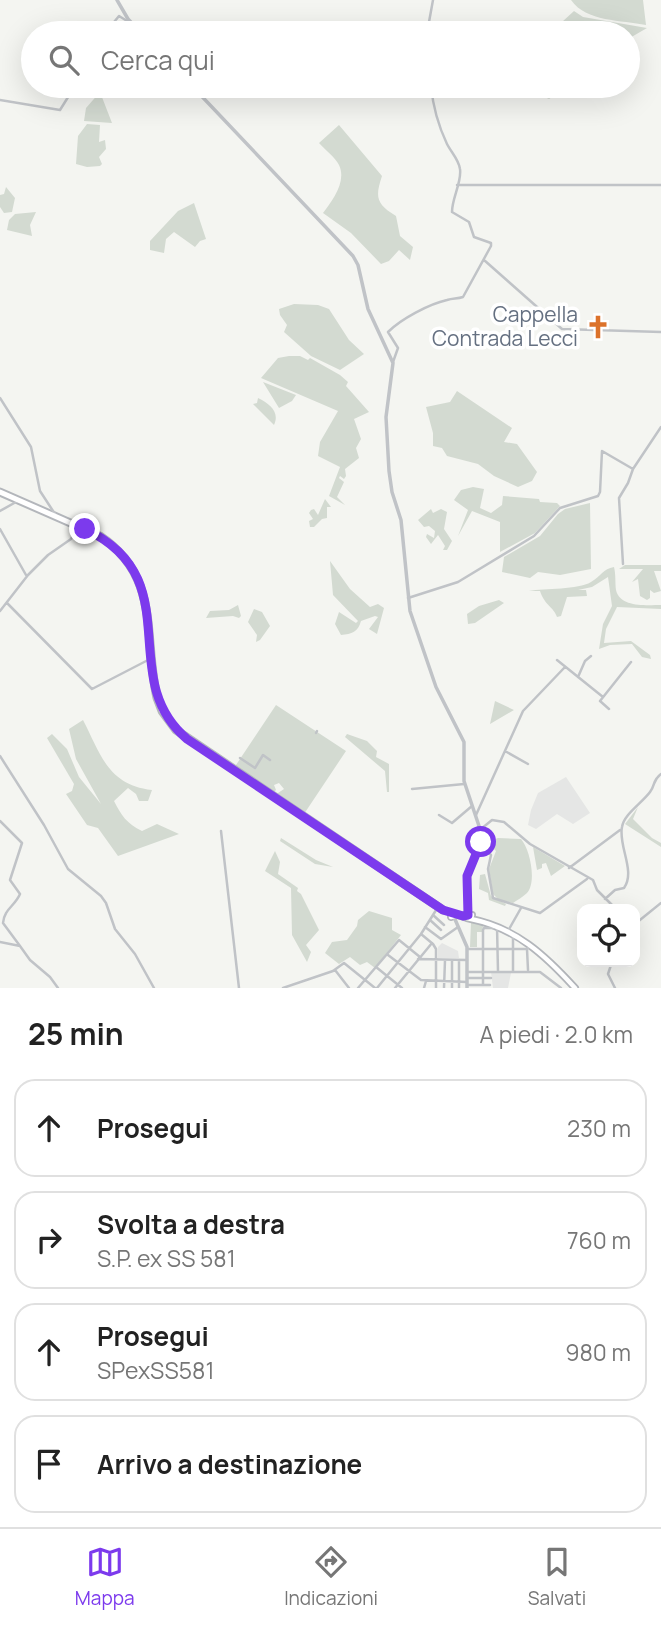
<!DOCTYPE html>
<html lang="it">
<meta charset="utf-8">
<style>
body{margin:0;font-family:Manrope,sans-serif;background:#f2f2f2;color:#222}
.controls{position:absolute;right:21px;bottom:21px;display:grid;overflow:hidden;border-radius:14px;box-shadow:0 7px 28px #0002}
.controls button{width:63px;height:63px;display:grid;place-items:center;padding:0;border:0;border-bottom:2px solid #e0e0e0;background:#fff;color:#222;font:35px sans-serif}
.stop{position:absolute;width:21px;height:21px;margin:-16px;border:5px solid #7c3aed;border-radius:50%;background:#fff}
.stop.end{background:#7c3aed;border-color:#fff;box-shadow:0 2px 7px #0008}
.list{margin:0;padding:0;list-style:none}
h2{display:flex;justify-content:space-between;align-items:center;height:91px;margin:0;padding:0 28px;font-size:30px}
h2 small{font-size:23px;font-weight:400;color:#767676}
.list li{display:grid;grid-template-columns:46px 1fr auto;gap:21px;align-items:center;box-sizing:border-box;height:98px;margin:0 14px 14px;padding:0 14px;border:2px solid #e0e0e0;border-radius:21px}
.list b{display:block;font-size:26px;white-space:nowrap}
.list p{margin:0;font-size:23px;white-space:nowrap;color:#767676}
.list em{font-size:23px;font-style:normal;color:#767676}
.icon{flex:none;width:38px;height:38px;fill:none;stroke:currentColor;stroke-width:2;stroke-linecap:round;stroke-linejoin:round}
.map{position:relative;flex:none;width:661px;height:988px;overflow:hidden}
.search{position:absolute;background:#fff;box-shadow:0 7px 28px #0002;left:21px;right:21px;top:21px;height:77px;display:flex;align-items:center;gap:18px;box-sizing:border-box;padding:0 24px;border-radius:38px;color:#767676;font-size:26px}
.sheet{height:539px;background:#fff}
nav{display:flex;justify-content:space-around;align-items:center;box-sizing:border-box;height:98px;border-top:2px solid #e0e0e0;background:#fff;font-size:19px;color:#767676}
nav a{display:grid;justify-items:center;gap:4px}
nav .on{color:#7c3aed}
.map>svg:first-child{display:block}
</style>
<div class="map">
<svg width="661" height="988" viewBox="0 0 661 988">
<rect width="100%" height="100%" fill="#f4f5f1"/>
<path fill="#e5e6e5" d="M566,777L590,813L573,824L557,814L536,829L528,825L531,810L538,793Z
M442,943L458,951L459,958H438V947Z
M491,972L511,973L508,988H493Z"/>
<path fill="#d3dad1" d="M571,0H643L646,25C622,20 586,22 571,0Z
M574,11L583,17L647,28L628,39V33H550Z
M520,86H569L549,99Z
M100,92L112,123L84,121L86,108Z
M87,124L100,125L99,142L105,140L106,149L99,157L102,164L100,166L87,167L76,164L78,136Z
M339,125L382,176C375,197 376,204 396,216L400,236L413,247L410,260L399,250L389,261L381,264L351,233L323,213C332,201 347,182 339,165C335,157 324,149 319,143Z
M6,187L15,198L12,212L4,213L0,207V195L4,194Z
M194,203L206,239L200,241L195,247L174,232L166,239L164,253L150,250V241L178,211Z
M36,212L30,225L32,236L7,230L9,220L15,214Z
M294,304L318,305L329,309L349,340L364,354L340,370L311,356L284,332L287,325L280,315L279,309Z
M289,356H300L308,360L310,358L340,375L348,382L346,386L369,412L354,419L361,439L356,448L359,458L345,469L346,476L344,479L340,476L339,478L344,482L337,497L345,505L329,496L340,467L318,456L320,442L338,411L261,378L278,358Z
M263,382L296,395L292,401L279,408Z
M457,391L512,428L504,442L517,444L537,472L532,481L518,487L494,476L478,464L447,456L442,448L433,446V433L426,407L450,402Z
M258,398C270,404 280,412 274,425L253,404L257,403Z
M473,487L484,489L480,508L491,513L502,505L503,496L539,499L540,502L557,503L560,506L535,533L500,552V522L472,511L458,536L468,510L454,500L461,490Z
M325,499L331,507H327V518L322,519L314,527H310L309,521L313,519L309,513L311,510L314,509L318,515Z
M590,503L591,569L560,575L538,572L530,578L502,572L504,557L540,536L558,514L565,509Z
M431,509L433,513L441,509L447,512L444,529L452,541L447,550H443L445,546L438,535L431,544L426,537L427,534L434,538L435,531L429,526L424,527L418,520Z
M330,561L350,589L370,607L378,604L384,608L377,634L369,629L378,617L375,616L361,621C358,632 352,634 341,635L335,624L339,612L356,623L358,621L333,595Z
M625,565H661V571H654L661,591L654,593L650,590V598L647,600L640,596L638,579L632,582L643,569H619Z
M614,567C616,575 615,583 616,590C620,608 647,605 661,605V609L617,607L606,629L604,643L631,641L650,655L651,659L642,657L632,644L610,645L599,649L603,624L612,606L608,577L592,587L578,590H586L587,596L567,597L561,616L557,617C553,606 545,606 540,591H529C545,588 578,590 591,582C601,576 603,569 614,567Z
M499,600L504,603L475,623L468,624L467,614L479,606Z
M238,605L241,616L239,618L233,616L206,618L210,611L229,610Z
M254,609L262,612L270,626L260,640L256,642L257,635L248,622Z
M495,701L514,710L490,724Z
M276,705L346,751L304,814L275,795L284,789L279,783L274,785L276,790L273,793L234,768Z
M83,720C101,755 108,785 152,790L148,801H139L136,794L128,788L114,801C121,815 127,824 142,831L157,824L179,834L118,856L98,828L87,825L66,794L72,791L74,784L47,738L52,734L67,749L79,777L101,804L76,759L69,729Z
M347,734L367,741L377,751L376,757L389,764V792H387L385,771L345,737Z
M638,807L633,819L652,838L661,843V847L625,824Z
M281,838L316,860L333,867L315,864L280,841Z
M498,838L521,839C530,849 537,882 527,893C523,897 517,900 513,903L499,900L493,894L489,869L496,851L487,842Z
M533,847L565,866L551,876L546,863L542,864V868L537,870Z
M275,851L280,862L278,874L298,888L297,891L301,894L319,930L306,945L311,952L307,962L292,935L291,888L265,871Z
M485,874L491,896L506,904L505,906L489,900L488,893L479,889L480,875Z
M369,911L392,918V930L401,935L375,968L367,962L360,965L350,957L339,964L325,953L332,942L347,940L357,926L358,920Z
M471,922L491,925L483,926L482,932H477V947H470Z"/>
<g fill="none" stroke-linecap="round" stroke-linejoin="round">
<g stroke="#b3b6bb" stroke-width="8">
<path id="secondary" d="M454,916L451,917V913L467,918L468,915H472L471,919L467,918
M471,919C516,928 545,955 575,988"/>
</g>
<g stroke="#b3b6bb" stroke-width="9">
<path id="primary" d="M0,492L100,536C161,577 143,636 157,698L162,711L176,730L443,910"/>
</g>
<path stroke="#c0c3c7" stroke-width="2.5" d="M105,33L119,16L132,24
M427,33L433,0
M0,100L60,110L75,86
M457,185H661
M484,260L562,329L661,332
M393,362L398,348L388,332C401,319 429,304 447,300C453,298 457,299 463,297L491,246V243L474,237L469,222L452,212C452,198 462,182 460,169C459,160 451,152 447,144C438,125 433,107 431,86
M0,398L31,447L40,491L55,514
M0,511L16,502
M0,529L26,575
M623,564L619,498L628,483L633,469
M408,598L458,582L534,536L560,508L598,496L600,492L602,451L633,469L661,427
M7,603L92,689L150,659
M0,611L28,575L48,555L71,539L74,533V524
M557,660L603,697
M578,677L585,661L591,656
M609,709L600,701L631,662
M316,733L317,731
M505,751L528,764
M0,756L44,825L68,869L101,896L106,903L115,929L135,954L154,988
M240,758L255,768L263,755L270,760
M412,789L464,784
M439,815L452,823L472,806
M476,815L523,711L565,667
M0,821L22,843L10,880L20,894C15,906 4,909 3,923L20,946
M481,829L492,820L504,822L530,844L593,880L597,890L616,909
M221,831L239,988
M480,845L491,855L488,869L493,898L540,913L587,879
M569,868L620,830
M605,899L615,890L624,888C636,871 618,846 622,827C624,814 642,803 650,792C656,784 652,781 661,774
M433,915L444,925
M430,920L441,930
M635,924L661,903
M497,926L498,972
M425,927L441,939L458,927
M508,931L521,908
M421,934L433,944L436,949V988
M513,935V971
M0,942L20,946L30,960L50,977L58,988
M467,949H527L529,947
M527,949L528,970
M388,955L421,980L467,982
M418,959L467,960
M612,962L608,974L615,988
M376,967L402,988
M335,970L349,988
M467,972H540L561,988
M467,978H491
M467,985H490
M483,985V930L484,928H493
M283,988L333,971L344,963L375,988
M358,988L399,940L420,957
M377,988L421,934L438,907
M395,988L432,943
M424,988L426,981
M444,988L445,960
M452,988V960
M459,988V960"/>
<path stroke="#c0c3c7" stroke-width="3.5" d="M117,0L128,19L141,33
M192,86L353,256L358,265L368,309L393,363L386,417L389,471L392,492L401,520L410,611L436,687L464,742V781L482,835L466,876L468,915
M454,917L467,947V988"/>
<use href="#secondary" stroke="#fff" stroke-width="4.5"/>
<use href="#primary" stroke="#fff" stroke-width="5"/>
</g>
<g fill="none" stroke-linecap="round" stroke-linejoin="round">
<path stroke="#7c3aed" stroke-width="9" d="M85,529C191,579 114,677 187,739L443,910L463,916L468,915L467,876L481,842"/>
</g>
<defs>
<g id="church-bare" transform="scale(1.89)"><path d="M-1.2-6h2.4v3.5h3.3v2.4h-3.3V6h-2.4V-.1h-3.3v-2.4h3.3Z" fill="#dc722a" stroke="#fff" stroke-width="2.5" paint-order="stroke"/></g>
</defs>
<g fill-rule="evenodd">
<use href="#church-bare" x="598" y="327"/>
</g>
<g text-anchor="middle" stroke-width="7" stroke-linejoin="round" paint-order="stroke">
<g font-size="21" fill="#657081" stroke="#fff" text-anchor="end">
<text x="578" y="322">Cappella<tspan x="578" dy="24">Contrada Lecci</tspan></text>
</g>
</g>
</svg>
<div class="controls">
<button><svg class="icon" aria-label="locate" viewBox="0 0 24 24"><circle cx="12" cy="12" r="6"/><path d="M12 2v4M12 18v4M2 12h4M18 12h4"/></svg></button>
</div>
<div class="stop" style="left:481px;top:842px"></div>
<div class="stop end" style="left:85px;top:529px"></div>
<div class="search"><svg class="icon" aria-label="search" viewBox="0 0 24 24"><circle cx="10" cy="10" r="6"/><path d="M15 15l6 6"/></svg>Cerca qui</div>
</div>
<section class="sheet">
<h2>25 min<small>A piedi · 2.0 km</small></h2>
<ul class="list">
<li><svg class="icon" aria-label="ahead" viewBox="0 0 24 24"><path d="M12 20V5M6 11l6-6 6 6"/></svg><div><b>Prosegui</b></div><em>230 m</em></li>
<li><svg class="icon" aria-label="right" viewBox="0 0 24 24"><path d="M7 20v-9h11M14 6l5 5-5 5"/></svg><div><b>Svolta a destra</b><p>S.P. ex SS 581</p></div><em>760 m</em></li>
<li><svg class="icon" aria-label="ahead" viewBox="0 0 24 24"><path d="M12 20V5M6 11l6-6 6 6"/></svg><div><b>Prosegui</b><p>SPexSS581</p></div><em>980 m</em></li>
<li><svg class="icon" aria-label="arrive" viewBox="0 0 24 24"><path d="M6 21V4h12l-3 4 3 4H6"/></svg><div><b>Arrivo a destinazione</b></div></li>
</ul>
</section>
<nav>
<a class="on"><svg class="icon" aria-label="map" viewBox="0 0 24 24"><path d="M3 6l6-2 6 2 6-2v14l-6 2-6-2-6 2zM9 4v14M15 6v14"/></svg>Mappa</a>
<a><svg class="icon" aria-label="directions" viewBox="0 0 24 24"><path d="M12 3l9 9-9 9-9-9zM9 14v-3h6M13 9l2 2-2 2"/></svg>Indicazioni</a>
<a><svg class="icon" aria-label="saved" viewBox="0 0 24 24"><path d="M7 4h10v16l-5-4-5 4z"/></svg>Salvati</a>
</nav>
